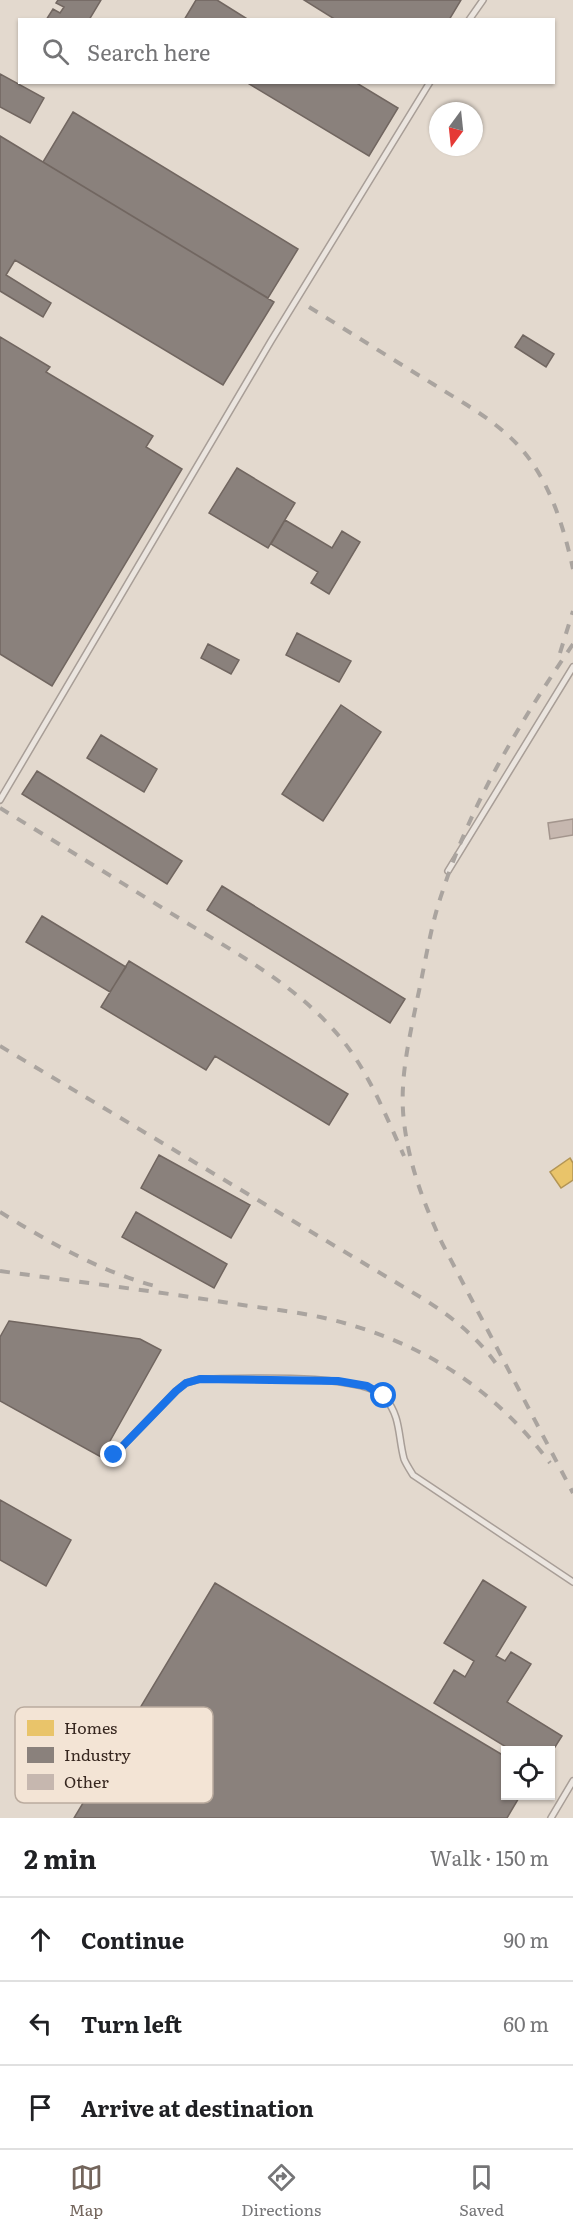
<!DOCTYPE html>
<meta charset="utf-8">
<style>
body{margin:0;font-family:Literata,serif;background:#f6f6f6;color:#202124}
.controls{position:absolute;right:18px;bottom:18px;display:grid;overflow:hidden;border-radius:0px;box-shadow:0 2px 4px #0004}
.controls button{width:54px;height:54px;display:grid;place-items:center;padding:0;border:0;border-bottom:2px solid #e0e0e0;background:#fff;color:#202124;font:30px sans-serif}
.compass{position:absolute;left:429px;top:102px;width:54px;height:54px;border-radius:50%;background:#fff;box-shadow:0 2px 4px #0004;rotate:195deg}
.stop{position:absolute;width:18px;height:18px;margin:-14px;border:4px solid #1a73e8;border-radius:50%;background:#fff}
.stop.end{background:#1a73e8;border-color:#fff;box-shadow:0 2px 6px #0008}
.list{margin:0;padding:0;list-style:none}
h2{display:flex;justify-content:space-between;align-items:center;height:78px;margin:0;padding:0 24px;font-size:26px}
h2 small{font-size:20px;font-weight:400;color:#757577}
.list li{display:grid;grid-template-columns:39px 1fr auto;gap:18px;align-items:center;box-sizing:border-box;height:84px;padding:0 24px;border-top:2px solid #e0e0e0}
.list b{display:block;font-size:22px;white-space:nowrap}
.list em{font-size:20px;font-style:normal;color:#757577}
.icon{flex:none;width:33px;height:33px;fill:none;stroke:currentColor;stroke-width:2;stroke-linecap:round;stroke-linejoin:round}
.map{position:relative;flex:none;width:573px;height:1818px;overflow:hidden}
.search{position:absolute;background:#fff;box-shadow:0 2px 4px #0004;left:18px;right:18px;top:18px;height:66px;display:flex;align-items:center;gap:15px;box-sizing:border-box;padding:0 21px;border-radius:0px;color:#757577;font-size:22px}
.sheet{height:330px;background:#fff}
nav{display:flex;justify-content:space-around;align-items:center;box-sizing:border-box;height:84px;border-top:2px solid #e0e0e0;background:#fff;font-size:16px;color:#757577}
nav a{display:grid;justify-items:center;gap:3px}
nav .on{color:#73655c}
.map>svg:first-child{display:block}
</style>
<div class="map">
<svg width="573" height="1818" viewBox="0 0 573 1818">
<rect width="100%" height="100%" fill="#e3d9ce"/>
<path fill="#e9c46a" stroke="#b39554" stroke-width="1.5" d="M570,1158L573,1163V1180L561,1188L550,1172Z"/>
<path fill="#8a817c" stroke="#716660" stroke-width="1.5" d="M58,0H101L89,20H46L53,9L60,13L64,7L56,3Z
M196,0H217L249,20H184Z
M304,0H461L449,20H336Z
M0,74L44,98L30,123L0,107Z
M246,82H355L398,108L369,156Z
M73,112L298,249L268,298L43,162Z
M0,136L274,302L223,385L15,260L6,275L51,303L43,317L0,291Z
M523,335L554,354L546,367L515,347Z
M0,337L50,367L46,372L153,436L146,447L182,469L52,686L0,654Z
M237,468L295,503L268,548L209,513Z
M285,520L332,548L342,531L360,542L329,594L311,583L318,572L271,544Z
M297,633L351,661L339,682L286,655Z
M208,644L239,660L231,674L201,658Z
M341,705L381,732L323,821L282,794Z
M101,735L157,769L144,792L87,758Z
M37,771L182,861L167,884L22,794Z
M222,886L405,999L390,1023L207,910Z
M42,916L126,967L110,992L26,942Z
M129,961L348,1094L329,1125L215,1056L206,1070L101,1007Z
M159,1155L250,1205L231,1238L141,1188Z
M136,1212L227,1264L214,1288L122,1237Z
M9,1321L140,1339L161,1350L101,1457L0,1401V1337Z
M0,1500L71,1540L46,1586L0,1560Z
M483,1580L526,1607L496,1656L505,1661L511,1652L531,1664L507,1702L562,1736L550,1755V1750H511L434,1703L454,1670L465,1677L474,1661L444,1643Z
M215,1583L506,1757V1796H520L507,1818H74Z"/>
<path fill="#c6b7af" stroke="#a3958d" stroke-width="1.5" d="M573,819V835L550,839L548,823Z"/>
<g fill="none" stroke-linecap="round" stroke-linejoin="round">
<g stroke="#a89e97" stroke-width="8">
<path id="lane" d="M469,20L483,0
M0,800L271,341L430,82
M448,871L573,667
M114,1455L176,1391L186,1383L200,1379C236,1379 364,1372 385,1398C401,1416 398,1437 404,1459C406,1464 410,1470 413,1475L573,1582
M551,1818L573,1781"/>
</g>
<use href="#lane" stroke="#ebe5df" stroke-width="5"/>
<path stroke="#aaa49f" stroke-width="4" stroke-dasharray="10 10" stroke-linecap="butt" d="M309,307C351,333 392,359 433,384C465,404 500,423 524,452C551,485 564,528 573,569
M573,644C520,722 471,803 442,893C430,928 425,965 417,1000C409,1040 399,1081 404,1122C409,1165 424,1204 442,1243L573,1493
M560,653L573,611
M0,808C61,845 122,883 182,920C238,954 297,986 339,1036C368,1070 386,1116 404,1156
M0,1046L422,1298C452,1317 479,1338 499,1368
M0,1212C49,1242 99,1271 155,1286
M0,1271C72,1281 145,1290 217,1301C251,1307 287,1310 320,1317C415,1338 492,1385 550,1463"/>
</g>
<g fill="none" stroke-linecap="round" stroke-linejoin="round">
<path stroke="#1a73e8" stroke-width="8" d="M114,1455L176,1391L186,1383L200,1379L338,1381L367,1386L384,1396"/>
</g>
<rect x="15" y="1707" width="198" height="96" rx="9" fill="#f3e4d5" stroke="#baab9e" stroke-width="1.5"/>
<rect x="27" y="1720" width="27" height="16" fill="#e9c46a"/>
<rect x="27" y="1747" width="27" height="16" fill="#8a817c"/>
<rect x="27" y="1774" width="27" height="16" fill="#c6b7af"/>
<g font-size="16" fill="#36261f">
<text x="64" y="1734">Homes</text>
<text x="64" y="1761">Industry</text>
<text x="64" y="1788">Other</text>
</g>
</svg>
<div class="controls">
<button><svg class="icon" aria-label="locate" viewBox="0 0 24 24"><circle cx="12" cy="12" r="6"/><path d="M12 2v4M12 18v4M2 12h4M18 12h4"/></svg></button>
</div>
<svg class="compass" viewBox="-18 -18 36 36"><path d="M0-13l5 13h-10z" fill="#e53935"/><path d="M0 13l5-13h-10z" fill="#757577"/></svg>
<div class="stop" style="left:384px;top:1396px"></div>
<div class="stop end" style="left:114px;top:1455px"></div>
<div class="search"><svg class="icon" aria-label="search" viewBox="0 0 24 24"><circle cx="10" cy="10" r="6"/><path d="M15 15l6 6"/></svg>Search here</div>
</div>
<section class="sheet">
<h2>2 min<small>Walk · 150 m</small></h2>
<ul class="list">
<li><svg class="icon" aria-label="ahead" viewBox="0 0 24 24"><path d="M12 20V5M6 11l6-6 6 6"/></svg><div><b>Continue</b></div><em>90 m</em></li>
<li><svg class="icon" aria-label="left" viewBox="0 0 24 24"><path d="M17 20v-9H6M10 6l-5 5 5 5"/></svg><div><b>Turn left</b></div><em>60 m</em></li>
<li><svg class="icon" aria-label="arrive" viewBox="0 0 24 24"><path d="M6 21V4h12l-3 4 3 4H6"/></svg><div><b>Arrive at destination</b></div></li>
</ul>
</section>
<nav>
<a class="on"><svg class="icon" aria-label="map" viewBox="0 0 24 24"><path d="M3 6l6-2 6 2 6-2v14l-6 2-6-2-6 2zM9 4v14M15 6v14"/></svg>Map</a>
<a><svg class="icon" aria-label="directions" viewBox="0 0 24 24"><path d="M12 3l9 9-9 9-9-9zM9 14v-3h6M13 9l2 2-2 2"/></svg>Directions</a>
<a><svg class="icon" aria-label="saved" viewBox="0 0 24 24"><path d="M7 4h10v16l-5-4-5 4z"/></svg>Saved</a>
</nav>
